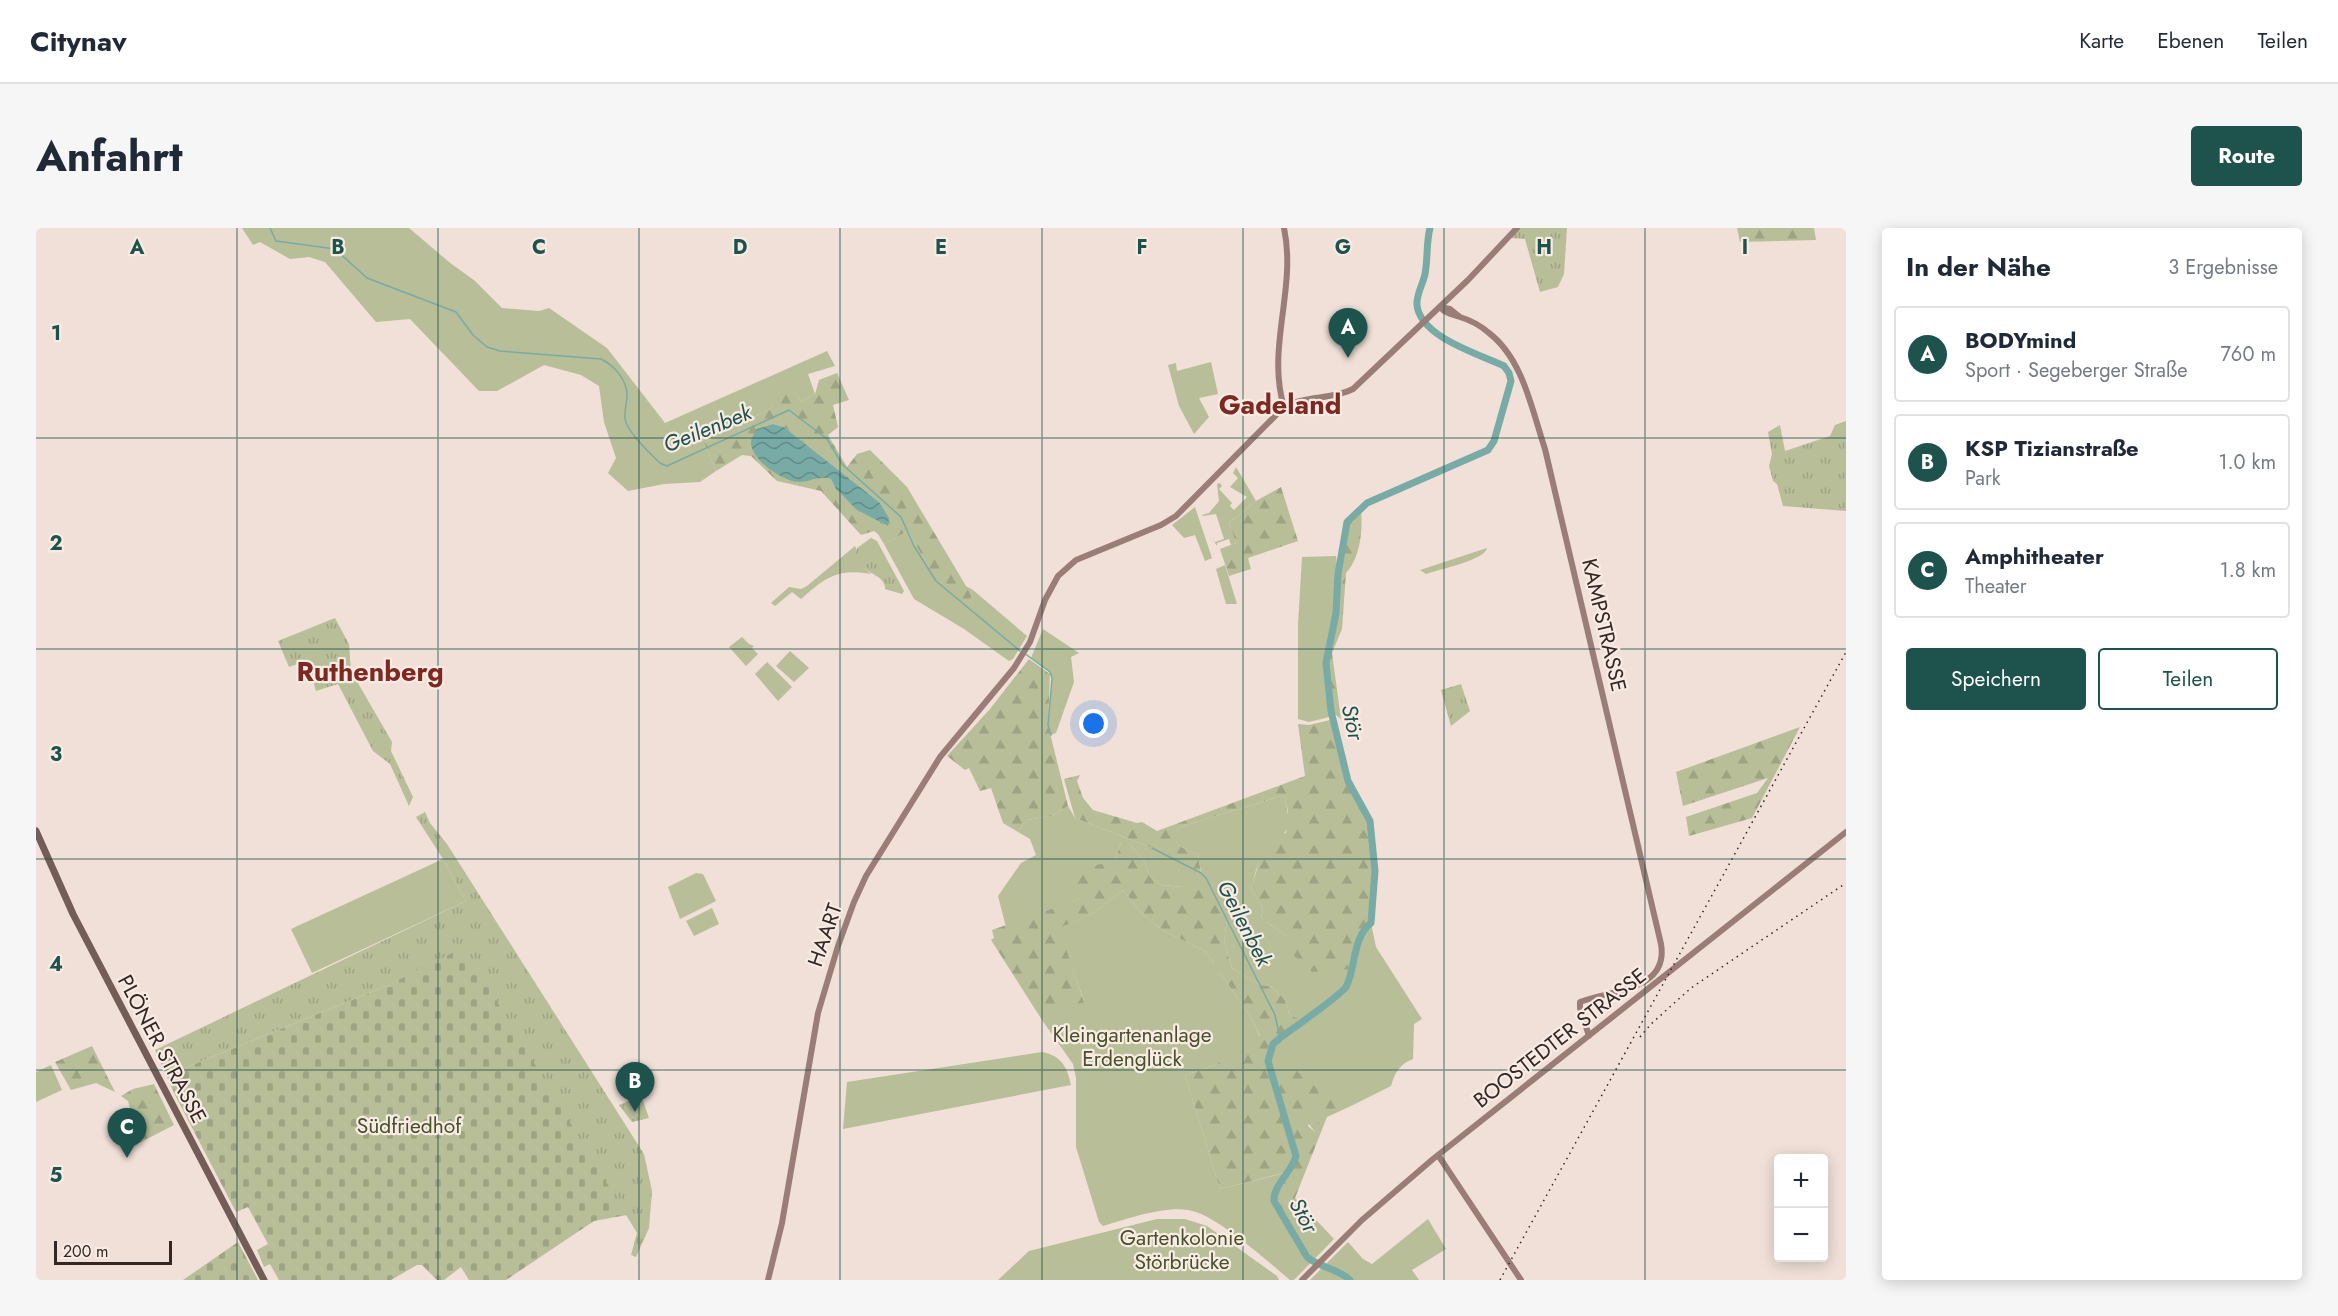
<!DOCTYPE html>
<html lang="de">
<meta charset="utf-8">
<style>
body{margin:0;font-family:Jost,sans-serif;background:#f6f6f7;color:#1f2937}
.controls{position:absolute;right:18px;bottom:18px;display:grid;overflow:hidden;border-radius:6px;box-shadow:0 3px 15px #0003}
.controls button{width:54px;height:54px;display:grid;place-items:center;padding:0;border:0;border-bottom:2px solid #e0e1e3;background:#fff;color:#1f2937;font:30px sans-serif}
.scale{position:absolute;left:18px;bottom:15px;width:118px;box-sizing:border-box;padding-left:6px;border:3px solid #332725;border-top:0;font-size:16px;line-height:21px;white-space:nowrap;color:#332725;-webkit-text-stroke:4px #f8ebe3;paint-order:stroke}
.you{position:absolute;left:1058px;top:496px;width:21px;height:21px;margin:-15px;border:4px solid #fff;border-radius:50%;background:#1a73e8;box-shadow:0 0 0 9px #1a73e833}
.badge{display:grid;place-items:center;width:39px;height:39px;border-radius:50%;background:#1d524d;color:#fff;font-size:20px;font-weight:700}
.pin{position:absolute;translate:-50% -50px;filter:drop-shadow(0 2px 3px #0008)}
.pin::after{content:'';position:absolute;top:32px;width:21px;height:18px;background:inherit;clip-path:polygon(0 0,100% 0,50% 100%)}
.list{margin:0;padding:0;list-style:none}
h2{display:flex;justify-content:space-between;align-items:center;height:78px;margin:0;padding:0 24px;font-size:26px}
h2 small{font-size:20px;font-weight:400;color:#747a83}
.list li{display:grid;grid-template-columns:39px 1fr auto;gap:18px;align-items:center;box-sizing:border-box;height:96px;margin:0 12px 12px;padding:0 12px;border:2px solid #e0e1e3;border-radius:6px}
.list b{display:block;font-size:22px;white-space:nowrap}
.list p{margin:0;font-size:20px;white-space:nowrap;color:#747a83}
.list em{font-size:20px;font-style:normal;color:#747a83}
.actions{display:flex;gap:12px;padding:18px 24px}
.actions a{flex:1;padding:14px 0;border:2px solid #1d524d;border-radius:6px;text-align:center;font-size:21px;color:#1d524d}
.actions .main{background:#1d524d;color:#fff}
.map{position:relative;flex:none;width:1810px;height:1052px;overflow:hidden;border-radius:6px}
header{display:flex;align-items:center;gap:36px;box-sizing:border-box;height:84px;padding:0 30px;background:#fff;border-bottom:2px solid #e0e1e3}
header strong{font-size:28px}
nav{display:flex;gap:33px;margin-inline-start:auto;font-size:21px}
.intro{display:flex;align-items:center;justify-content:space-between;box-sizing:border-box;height:144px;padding:0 36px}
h1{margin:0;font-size:42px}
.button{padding:15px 27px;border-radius:6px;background:#1d524d;color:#fff;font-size:21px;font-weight:700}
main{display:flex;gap:36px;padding:0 36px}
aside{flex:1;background:#fff;border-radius:6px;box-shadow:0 3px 15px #0003}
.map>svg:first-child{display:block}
</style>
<header>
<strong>Citynav</strong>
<nav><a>Karte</a><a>Ebenen</a><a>Teilen</a></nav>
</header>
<div class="intro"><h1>Anfahrt</h1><a class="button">Route</a></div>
<main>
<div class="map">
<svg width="1810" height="1052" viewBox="0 0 1810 1052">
<defs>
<pattern id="forest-firs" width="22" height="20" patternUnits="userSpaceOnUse" patternTransform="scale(1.5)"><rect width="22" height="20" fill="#b7be98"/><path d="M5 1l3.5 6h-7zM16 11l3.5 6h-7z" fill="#9ea383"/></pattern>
<pattern id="cemetery-stones" width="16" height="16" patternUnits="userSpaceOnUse" patternTransform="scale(1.5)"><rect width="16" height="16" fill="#b7be98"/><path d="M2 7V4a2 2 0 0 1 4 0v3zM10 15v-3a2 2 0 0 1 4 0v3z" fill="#9ea383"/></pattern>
<pattern id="park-tufts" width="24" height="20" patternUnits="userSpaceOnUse" patternTransform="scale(1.5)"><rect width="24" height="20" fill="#b7be98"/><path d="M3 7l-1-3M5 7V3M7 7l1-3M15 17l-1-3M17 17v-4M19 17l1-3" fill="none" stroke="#9ea383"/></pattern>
<pattern id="water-waves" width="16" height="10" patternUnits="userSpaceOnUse" patternTransform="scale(1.5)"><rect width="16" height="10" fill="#78aba5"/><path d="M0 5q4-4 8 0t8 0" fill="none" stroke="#638b86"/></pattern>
</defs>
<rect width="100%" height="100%" fill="#f0e0d7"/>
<path fill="#b7be98" d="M206,0H373L413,34L439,53L466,80L503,83L513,80L571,120L629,195L791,123L799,138L772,146L779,166L765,174L755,156L737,179L668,215L680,243L664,254L628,256L592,263L572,245L580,230L568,194L563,158L545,147L508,137L461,163H443L374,91L340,94L289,34L273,29L254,31L224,14L217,17Z
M1175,134L1182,166L1163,170L1173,189L1158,206L1143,178L1132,137L1140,135L1141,143Z
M1200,239L1220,273L1193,295L1200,315L1195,317L1193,311L1181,315V318L1176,310L1179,314L1188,311L1180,286L1167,288L1166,287L1173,285L1183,273L1181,256L1184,255L1186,258L1183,261L1196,275L1194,278L1198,282L1211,269L1194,259L1202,250L1197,245Z
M1159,279L1176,330L1169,333L1159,307L1148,310L1136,297Z
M872,303L900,353L932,378L937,362L991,408L977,431L973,433L928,401L878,371L848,316Z
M819,318L827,339L835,346C801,340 789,350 765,371L756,364L739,378L735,375L753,359L765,361L771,358Z
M1451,320C1449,332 1404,341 1390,346L1384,342Z
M1300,328L1302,346L1300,385L1290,435L1295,483L1293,489L1273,494L1262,491V397L1266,329Z
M1189,337L1201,376H1190L1180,341Z
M1007,401L1043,425L1035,429L1038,454L1020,505L1015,507L1012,497L1016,450L1014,444L995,430Z
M706,409L713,416L718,418L716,420L722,426L710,438L693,419Z
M754,423L773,440L758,454L740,438Z
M731,434L756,459L742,473L719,446Z
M1248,567C1260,613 1244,602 1224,633C1219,641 1218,653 1215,661L1227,680L1225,690L1252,709L1314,741L1329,699L1335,695L1340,719L1386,791L1378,796L1377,831C1364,836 1359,844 1355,858L1315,878L1308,865L1279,904L1236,848L1232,833L1237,816L1265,793L1253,786L1250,772L1234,758L1224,757L1196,740L1188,713L1191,691L1154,667L1148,659L1125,657L1114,649L1109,634L1093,615H1085L1079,633L1044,671L970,699L962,668L985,635L1000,627L994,611L982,604L990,592L1016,588L1032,578L1039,590L1116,620L1165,644L1162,627L1145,619L1134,606L1144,599Z
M407,631L430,673L276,745L255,701Z
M660,645L667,646L680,673L644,691L632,659Z
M1087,662L1105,685L1128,703L1169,723L1216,791L1224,809L1177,838L1149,847L1184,961L1253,944L1238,967L1262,982L1266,977L1298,1011L1258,1052H1254C1231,1033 1180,986 1152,982C1128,978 1090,991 1067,998L1063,994L1040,919V850L1037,836L1006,792L1048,773L1022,700L1056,686Z
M676,680L683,696L658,708L650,693Z
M1006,824C1026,828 1031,839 1035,857L807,901L811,854Z
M15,837L26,862L0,874V844Z
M1121,991H1149L1171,998L1241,1048L1243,1052H962L993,1023Z
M1392,991L1410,1021L1376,1042L1383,1052H1274L1312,1014L1327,1031L1336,1036Z"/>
<path fill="url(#forest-firs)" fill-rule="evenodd" d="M1701,0H1778L1780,12L1704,14Z
M801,145L813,172L797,177L802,199L792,207L811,239L821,226L834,222L871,259L930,358L937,362L932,379L900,353L872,303L848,316L842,306L838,303L825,307L785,263L741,253L715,228L706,227L680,243L668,215L737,179L738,166L755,155L765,174L779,166L783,152ZM737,196L748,199L843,274L852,297C832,285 806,275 795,251L789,249Z
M1245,259L1262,313L1212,330L1215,341L1193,348L1184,321L1200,315L1193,295L1220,273Z
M1325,283C1327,302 1324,331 1310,345L1306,401L1296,425L1305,491L1295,483L1290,435L1300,385L1302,346L1311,294L1318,286Z
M993,431L1014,446L1012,497L1032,578L1016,588L990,592L982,604L967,595L955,560L944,563L933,540L929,542L911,528L954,481Z
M1294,492L1312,553L1334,593L1339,643L1335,695L1329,700L1314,741L1276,744L1255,725L1252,709L1225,690L1227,680L1215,661L1223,634L1221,625C1228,610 1235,609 1250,605L1252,583L1248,567L1144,599L1135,606L1145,619L1162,627L1165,645L1116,620L1039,590L1028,551L1044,547L1041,553L1047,570L1057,582L1101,595L1106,594L1121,603L1269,548L1262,496L1273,497Z
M1764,499L1716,590L1653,608L1650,589L1721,565L1732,550L1647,578L1640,544Z
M1085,615H1093L1109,634L1114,649L1125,657L1148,659L1154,666L1173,657L1191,691L1188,713L1196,740L1224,757L1234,758L1250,772L1253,786L1266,793C1245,809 1225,818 1236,848L1257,840L1284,863L1272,898L1279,904L1288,875L1309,865L1315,878L1291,889L1259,970L1266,977L1262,982L1241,980C1235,964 1246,957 1252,944L1184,961L1149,847L1177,838L1224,808L1216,791L1169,723L1128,703L1105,685L1087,662L1056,686L1023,700L1048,774L1006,792L955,712L958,710L956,702L1044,671L1038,642L1079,633Z
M56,818L79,864L60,855L35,862L19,834Z
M118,856L138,897L103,915L92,873L85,868L97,861Z"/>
<path fill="url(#cemetery-stones)" d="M428,718L591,987L558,993L470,1052H433L425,1039L408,1052H401L386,1037H381L355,1052H243L234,1036L228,1039L221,1022L232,1016L212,979L200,984L139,867L151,839L350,758Z
M202,1014L222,1052H147Z"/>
<path fill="url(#park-tufts)" d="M1484,0H1531L1528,46L1522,59L1504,64L1489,11L1475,10Z
M1810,193V283L1747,278L1741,256L1737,253L1733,238L1736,226L1732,204L1744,197L1749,223L1794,208L1799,197Z
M835,310L841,313L868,363L866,366L849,361C851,344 814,345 821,320Z
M299,390L313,416L315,443L356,514L355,523L377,569L373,578L354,536L337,523L302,456L280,463L272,436L267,434L253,439L242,413Z
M1425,456L1434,483L1415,498L1405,462Z
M389,584L394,595L411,616L608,926L616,963L613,1000L600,1029L595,1027L601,1005L428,719L350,758L151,839L139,867L119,822L430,673L407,631L380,589Z
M604,864L613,890L596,894L583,877L593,873L592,869Z"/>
<path fill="url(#water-waves)" d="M737,196L748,199L843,274L853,290L852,298L821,282L800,261L795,251C784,247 774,254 763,254C747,254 714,231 715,214C715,210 719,205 721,201Z"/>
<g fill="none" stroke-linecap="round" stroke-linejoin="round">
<path stroke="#78aba5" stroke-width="1.5" d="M234,0L240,13L299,21L331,50L420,84L437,107L451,119L464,123L565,131C578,137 591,152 591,167C591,175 588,183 589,191C591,204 614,225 624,235L631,238L753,182L791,211L806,236L865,289L878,318L900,353L984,423
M988,425L1014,444L1016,450L1012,497L1015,507
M1116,620L1165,645L1170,650L1239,787L1244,810"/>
<path stroke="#78aba5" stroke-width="7" d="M1314,1052C1301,1040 1284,1040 1271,1029L1238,973C1237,957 1256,944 1260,928L1232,833L1237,816L1244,810C1255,802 1306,766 1310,759C1320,740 1316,710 1335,695L1339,643L1334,593L1312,553L1295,483L1290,435L1300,385L1302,346L1311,294L1331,275L1452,222L1458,213L1475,153L1473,145L1468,138C1443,126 1384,109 1381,77C1380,67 1387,56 1389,46C1392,31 1390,15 1394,0"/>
<path stroke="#9a7d76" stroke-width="6" d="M1248,0C1261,60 1230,120 1248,179
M1404,79C1410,86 1416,86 1424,89C1434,92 1445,98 1453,105C1487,131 1496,182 1509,221L1625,716C1633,763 1575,762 1544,774V780L1553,808
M1404,79L1414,81L1424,89
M1402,927L1485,1052
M732,1052L746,995L782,785L802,718L818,674L830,648L904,529L978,440L994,414L1009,372L1022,348L1040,332L1125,297L1140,288L1248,179C1269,167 1296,172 1317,161L1432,52L1481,0
M1266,1052L1326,992L1397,931L1810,604"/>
<path stroke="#745c57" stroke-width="7" d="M0,603L37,686L228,1052"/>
<path stroke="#332725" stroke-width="1.5" stroke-dasharray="1.5 4.5" stroke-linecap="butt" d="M1604,809L1615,796L1655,760L1810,655
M1464,1052L1810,424"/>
</g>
<path fill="none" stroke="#1d524d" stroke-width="1.5" stroke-opacity="0.55" d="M201,0V1052M402,0V1052M603,0V1052M804,0V1052M1006,0V1052M1207,0V1052M1408,0V1052M1609,0V1052M0,210H1810M0,421H1810M0,631H1810M0,842H1810"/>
<g text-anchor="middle" stroke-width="4.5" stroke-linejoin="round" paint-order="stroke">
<g font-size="21" fill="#332725" stroke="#f8ebe3">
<text transform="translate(1568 397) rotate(77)" y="7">KAMPSTRASSE</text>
<text transform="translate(789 707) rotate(-71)" y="7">HAART</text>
<text transform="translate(1524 810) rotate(-38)" y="7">BOOSTEDTER STRASSE</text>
<text transform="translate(126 821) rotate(62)" y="7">PLÖNER STRASSE</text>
</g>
<g font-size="21" fill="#48502a" stroke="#f8ebe3">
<text x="1096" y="814">Kleingartenanlage<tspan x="1096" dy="24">Erdenglück</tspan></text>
<text x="373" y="905">Südfriedhof</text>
<text x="1146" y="1017">Gartenkolonie<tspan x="1146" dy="24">Störbrücke</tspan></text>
</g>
<g font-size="22" font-style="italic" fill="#1d524d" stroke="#f8ebe3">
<text transform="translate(671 200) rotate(-22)" y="8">Geilenbek</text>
<text transform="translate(1317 494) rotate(78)" y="8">Stör</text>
<text transform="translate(1209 695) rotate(63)" y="8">Geilenbek</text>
<text transform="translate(1268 987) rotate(62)" y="8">Stör</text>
</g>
<g font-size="27" font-weight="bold" fill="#7e2822" stroke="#f8ebe3">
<text x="1244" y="186">Gadeland</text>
<text x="334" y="453">Ruthenberg</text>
</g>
</g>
<g font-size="20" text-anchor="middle" font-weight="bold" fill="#1d524d" stroke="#f8ebe3" stroke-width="4.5" stroke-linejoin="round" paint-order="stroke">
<text x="101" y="26">A</text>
<text x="302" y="26">B</text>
<text x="503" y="26">C</text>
<text x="704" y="26">D</text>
<text x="905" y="26">E</text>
<text x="1106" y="26">F</text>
<text x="1307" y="26">G</text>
<text x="1508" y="26">H</text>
<text x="1709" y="26">I</text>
<text x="20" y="112">1</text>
<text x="20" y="322">2</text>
<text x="20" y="533">3</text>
<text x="20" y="743">4</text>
<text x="20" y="954">5</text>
</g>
</svg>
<div class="controls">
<button>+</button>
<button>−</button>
</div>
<div class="scale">200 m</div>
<div class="you"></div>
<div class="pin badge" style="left:1312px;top:130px">A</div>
<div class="pin badge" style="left:599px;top:884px">B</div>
<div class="pin badge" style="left:91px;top:930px">C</div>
</div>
<aside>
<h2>In der Nähe<small>3 Ergebnisse</small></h2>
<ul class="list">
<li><span class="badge">A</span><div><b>BODYmind</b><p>Sport · Segeberger Straße</p></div><em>760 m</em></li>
<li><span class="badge">B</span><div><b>KSP Tizianstraße</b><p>Park</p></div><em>1.0 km</em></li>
<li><span class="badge">C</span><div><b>Amphitheater</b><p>Theater</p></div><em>1.8 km</em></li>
</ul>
<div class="actions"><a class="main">Speichern</a><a>Teilen</a></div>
</aside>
</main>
